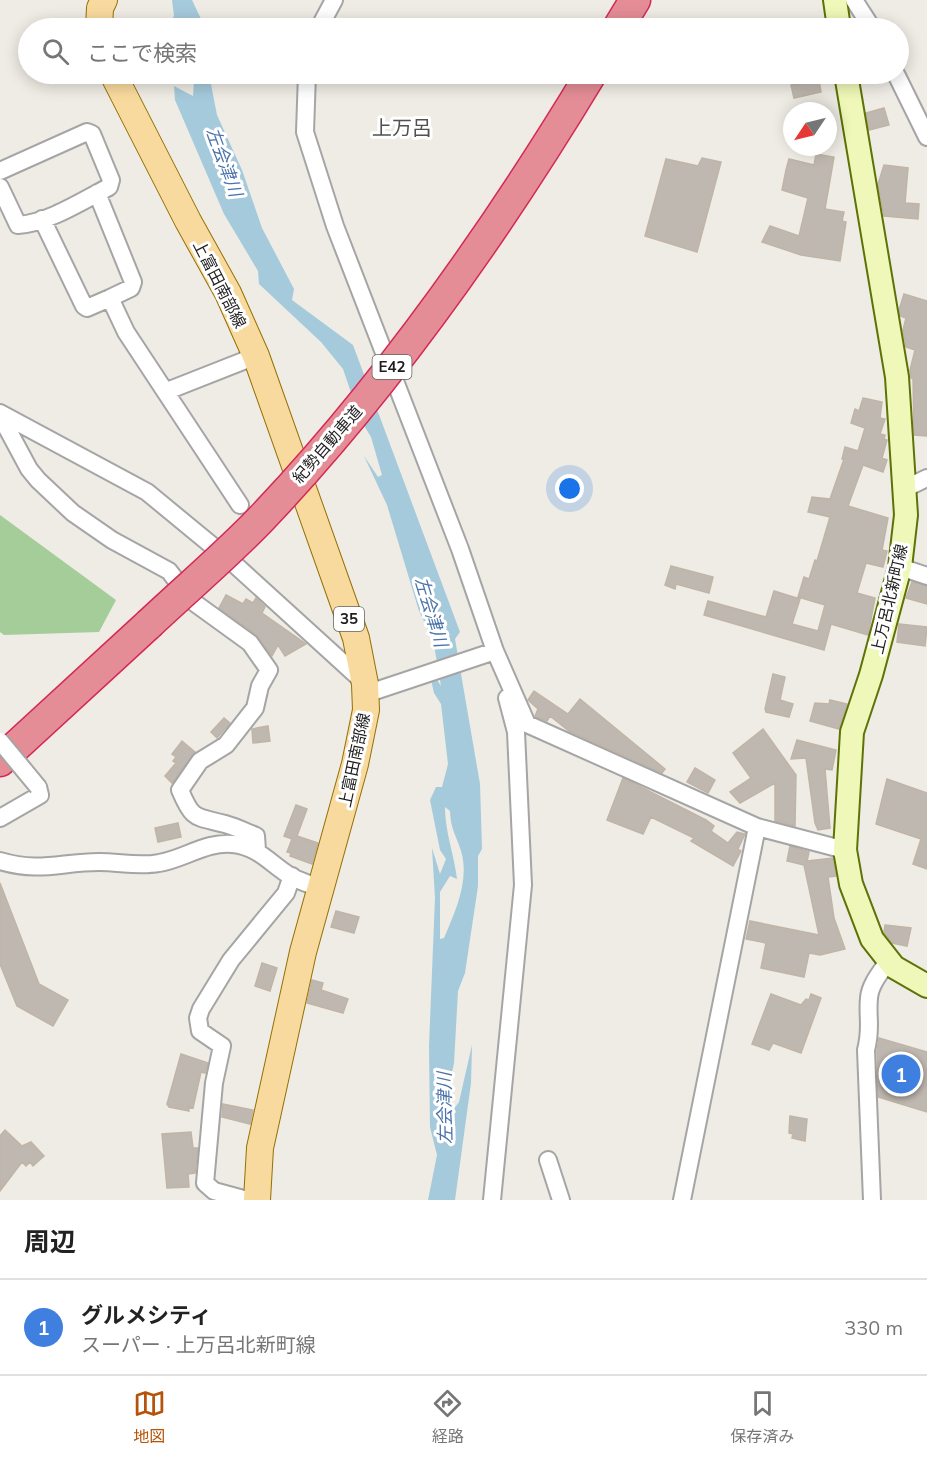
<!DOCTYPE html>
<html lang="ja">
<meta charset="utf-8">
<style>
body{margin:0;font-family:Mulish,"Noto Sans JP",sans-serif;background:#f6f6f6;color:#222}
.compass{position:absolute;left:783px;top:102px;width:54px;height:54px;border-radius:50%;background:#fff;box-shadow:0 3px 15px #0003;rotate:235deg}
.you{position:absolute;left:570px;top:489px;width:21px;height:21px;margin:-15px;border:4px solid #fff;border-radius:50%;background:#1a73e8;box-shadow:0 0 0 9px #1a73e833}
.badge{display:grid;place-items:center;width:39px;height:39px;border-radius:50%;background:#b45309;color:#fff;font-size:20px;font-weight:700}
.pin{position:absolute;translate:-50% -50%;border:3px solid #fff;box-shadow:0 2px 6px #0006}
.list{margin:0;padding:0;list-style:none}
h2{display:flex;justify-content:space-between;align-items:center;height:78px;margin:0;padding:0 24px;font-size:26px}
h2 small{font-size:20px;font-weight:400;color:#767676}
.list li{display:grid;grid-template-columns:39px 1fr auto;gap:18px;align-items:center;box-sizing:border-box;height:96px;padding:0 24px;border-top:2px solid #e0e0e0}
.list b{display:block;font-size:22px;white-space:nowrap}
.list p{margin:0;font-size:20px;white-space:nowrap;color:#767676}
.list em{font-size:20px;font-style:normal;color:#767676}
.icon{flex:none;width:33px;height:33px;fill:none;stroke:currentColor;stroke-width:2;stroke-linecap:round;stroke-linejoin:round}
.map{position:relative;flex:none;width:927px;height:1200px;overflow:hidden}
.search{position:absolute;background:#fff;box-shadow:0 3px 15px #0003;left:18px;right:18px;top:18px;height:66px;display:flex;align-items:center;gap:15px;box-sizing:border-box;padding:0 21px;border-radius:33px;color:#767676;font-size:22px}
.sheet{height:174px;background:#fff}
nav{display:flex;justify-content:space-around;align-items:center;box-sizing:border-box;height:84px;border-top:2px solid #e0e0e0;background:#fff;font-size:16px;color:#767676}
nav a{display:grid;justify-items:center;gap:3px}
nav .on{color:#b45309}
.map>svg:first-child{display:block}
</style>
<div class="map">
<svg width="927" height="1200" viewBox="0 0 927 1200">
<rect width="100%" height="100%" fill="#eeece4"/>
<path fill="#a4cd99" d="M0,515L116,600L99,632L4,635L0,632Z"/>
<path fill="#a5cadb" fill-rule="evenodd" d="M172,0H192L202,21L200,28H167L174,16Z
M185,74H209L217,115L242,170L262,228L294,289L292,300L353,345L460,632L455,639L480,784L482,849L478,856V886L465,973L458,991L454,1063L451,1077L453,1110L459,1102L472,1045L471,1083L455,1200H428L437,1155L430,1127L429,1046L435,898L432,848L440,874L446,859L440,850L430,800L436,787H442L448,764L441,704L434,693L428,666L441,686L433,639L419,611L387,505L364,456L378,477L382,475L371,437L360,419L343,369L321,342L259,284L258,271L224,214L175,100L174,86L193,96L194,81ZM445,807L450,811C451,831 456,834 461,851C470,880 455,912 444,938L440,939V892L450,876L457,879C454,854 445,832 445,807Z"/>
<path fill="#bfb8b0" stroke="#c0b4a6" stroke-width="1.5" d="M819,80L821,92L794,98L791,85Z
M884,108L889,125L869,130L866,113Z
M816,154L834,157L825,209L844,212L842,221L846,222L840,261L801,255L762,242L770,226L799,236L808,198L782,190L786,170L789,159L814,165Z
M702,158L721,162L697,252L645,236L666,159L698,166Z
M884,165L908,168L905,203L919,204L918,219L884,216L878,184Z
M904,294L927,301V436L914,435L913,379L911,378L910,370L915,350L906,347L903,330L906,318L900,316L899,310Z
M863,398L882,402L880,418L885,419L880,434L885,435L884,439L887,440L882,458L887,460L883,472L863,465L848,506L888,518L882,550L887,551L883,567L866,563L857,593L875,598L868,635L831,624L824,650L704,615L708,601L766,617L774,591L800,599L792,624L818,631L825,605L798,597L804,577L809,579L815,560L817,561L830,517L808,512L812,497L830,499L844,459H842L845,447L858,451L865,428L851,423L855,409L859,411Z
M671,566L713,577L709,593L676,584L675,589L665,585Z
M912,582L927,586V604L906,598Z
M226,595L243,604L246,599L253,603L256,598L265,607L262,613L306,644L285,656L278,645L272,656L256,635L219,608Z
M899,624L927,627L925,646L897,642Z
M773,674L785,677L780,700L793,704L789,717L766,712L765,709Z
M534,691L568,714L580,699L665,769L662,773L569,731L550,716L547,721L535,716L538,709L528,700Z
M830,700L847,704L839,729L810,721L815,703L829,704Z
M224,718L230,723L217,738L211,732Z
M268,726L270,741L253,743L252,729Z
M763,729L796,775L795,826L775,821V783L740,803L730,792L751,778L733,753Z
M797,740L836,750L832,770L825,769L830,828L818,830L815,823L806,758L791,759Z
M182,741L195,752L172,783L165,776L176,763L173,761L176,757L172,754Z
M695,768L715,780L708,793L687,782Z
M623,778L706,820L714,826L711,831L728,843L737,832L745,834L738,849L741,851L733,866L691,841L694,838L651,817L643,834L607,820Z
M887,779L927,793V869L913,864L921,839L876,824Z
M296,805L307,809L297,836L318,843L312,864L290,856L291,853L287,852L292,839L284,836Z
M178,823L181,837L158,842L155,828Z
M790,846L809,852L807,861L833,858L836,876L828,877L834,918L845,949L820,955L809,953L804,977L761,968L766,943L746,939L750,921L819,935L804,865L787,861Z
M0,883L39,984L68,1000L53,1026L17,1006L0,964Z
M336,911L359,917L354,933L331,927Z
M885,925L911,928L907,946L892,943L884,932Z
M262,963L277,968L270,991L255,986Z
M312,980L323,983L321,990L348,999L343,1013L307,1003Z
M771,994L801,1005L806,999L809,1000L811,994L821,998L801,1053L773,1043L769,1050L752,1044Z
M879,1038L927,1052V1112L878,1097L877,1051Z
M181,1054L208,1063L205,1073L201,1072L193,1108L188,1107L189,1111L169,1107L167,1104Z
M223,1104L253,1110L250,1124L222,1117Z
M790,1116L807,1119L805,1141L792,1138L793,1134L789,1133Z
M5,1130L22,1146L31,1142L44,1156L33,1166L30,1162L26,1166L22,1162L0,1191V1136Z
M191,1132L193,1148H198L195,1173L188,1174L189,1187L167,1188L162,1134Z"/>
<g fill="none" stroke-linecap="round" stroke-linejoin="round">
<g stroke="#a5a5a5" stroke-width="20">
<path id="street" d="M854,0L872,28
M319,28L334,0
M307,74L305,132L335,226L460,549L495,651L527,724L757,827L845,850
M896,74L927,137
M0,171L87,132L92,134L111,180L109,187C82,201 48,223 18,225L0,187
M97,193L133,282L131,288L110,298
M42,219L84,306L87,308L110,298L126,332L240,505
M167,391L256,356
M0,413L147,492L232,562L365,683
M0,415L29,469L38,480L73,513L112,540L169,571L192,601L250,643L269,670L260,686L255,708L226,745L200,761L180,790C193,821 195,816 225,824C236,827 246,832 256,836L257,850
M904,489L927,478
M900,567L927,576
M366,694L495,651
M0,818L40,795L38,787
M0,861C40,873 61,862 99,862C120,862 138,867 159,863C184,859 207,841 233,844C260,847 271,865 292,877C302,882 312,885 322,889
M548,1160L561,1200
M247,1200L214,1191L205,1183L214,1083L222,1046L200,1031L198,1018L201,1009L231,960L286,893L292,876
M492,1200L523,885L516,732L507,698
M682,1200L757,827
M872,1200L866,1050C872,1027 867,1018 869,998C870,984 881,972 889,960"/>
</g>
<g stroke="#5d7207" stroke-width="26">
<path id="secondary" d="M835,0L839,28
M846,74L897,377L906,515L900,567L871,675L852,732L845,850L851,884L872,939L894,967L927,986"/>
</g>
<g stroke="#947004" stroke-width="28">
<path id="primary" d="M99,28L100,8L104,0
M113,74L188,221L228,293L256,356L356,638L365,684L366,710L355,764L303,952L260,1148L257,1200"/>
</g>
<g stroke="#d52855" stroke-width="33">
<path id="highway" d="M618,28L635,0
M0,761L149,624"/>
</g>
<use href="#street" stroke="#fff" stroke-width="16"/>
<use href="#secondary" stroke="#eff8b8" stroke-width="22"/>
<use href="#primary" stroke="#f9da9e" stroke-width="26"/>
<use href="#highway" stroke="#e48d96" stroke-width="30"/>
<g stroke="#a5a5a5" stroke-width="20" stroke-linecap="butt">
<path id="street-bridge" d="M0,741L38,787"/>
</g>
<g stroke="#d52855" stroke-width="33" stroke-linecap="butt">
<path id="highway-bridge" d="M149,624C185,590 224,557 259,521C387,387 495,233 591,74"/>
</g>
<use href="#street-bridge" stroke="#fff" stroke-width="16"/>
<use href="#highway-bridge" stroke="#e48d96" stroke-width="30"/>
</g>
<g text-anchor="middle" stroke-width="6" stroke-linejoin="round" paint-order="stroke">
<g fill="#fff" stroke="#626262" stroke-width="1.5">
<rect x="372.5" y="355" width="39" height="24" rx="4.5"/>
<rect x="334" y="607" width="30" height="24" rx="4.5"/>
</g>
<g font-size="15" font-weight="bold" fill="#1e1e1e">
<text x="392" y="372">E42</text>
<text x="349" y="624">35</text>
</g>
<g font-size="16" fill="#1e1e1e" stroke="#fff">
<text transform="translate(220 284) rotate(63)" y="6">上富田南部線</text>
<text transform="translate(327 444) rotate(-49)" y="6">紀勢自動車道</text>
<text transform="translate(889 599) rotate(-77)" y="6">上万呂北新町線</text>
<text transform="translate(354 760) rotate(-78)" y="6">上富田南部線</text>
</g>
<g font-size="18" font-style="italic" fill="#4c74ab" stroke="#fff">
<text transform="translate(224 162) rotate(70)" y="6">左会津川</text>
<text transform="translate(431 612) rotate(73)" y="6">左会津川</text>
<text transform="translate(445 1108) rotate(-91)" y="6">左会津川</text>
</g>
<g font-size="20" fill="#515151" stroke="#fff">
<text x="402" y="135">上万呂</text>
</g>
</g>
</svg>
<svg class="compass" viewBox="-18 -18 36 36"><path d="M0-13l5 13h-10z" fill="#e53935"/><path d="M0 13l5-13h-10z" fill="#767676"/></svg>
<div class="you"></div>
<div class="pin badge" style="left:901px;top:1074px;background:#3f7fe0">1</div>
<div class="search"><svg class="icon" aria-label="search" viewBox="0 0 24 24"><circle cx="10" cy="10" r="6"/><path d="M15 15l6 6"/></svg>ここで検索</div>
</div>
<section class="sheet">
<h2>周辺<small></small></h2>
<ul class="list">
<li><span class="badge" style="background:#3f7fe0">1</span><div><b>グルメシティ</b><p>スーパー · 上万呂北新町線</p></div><em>330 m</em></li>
</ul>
</section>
<nav>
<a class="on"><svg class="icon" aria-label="map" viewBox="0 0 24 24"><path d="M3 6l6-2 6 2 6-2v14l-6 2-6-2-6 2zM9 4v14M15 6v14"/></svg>地図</a>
<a><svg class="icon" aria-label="directions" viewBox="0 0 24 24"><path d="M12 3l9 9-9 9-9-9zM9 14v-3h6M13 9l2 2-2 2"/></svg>経路</a>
<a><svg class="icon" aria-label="saved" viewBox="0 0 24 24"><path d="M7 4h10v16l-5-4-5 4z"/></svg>保存済み</a>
</nav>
